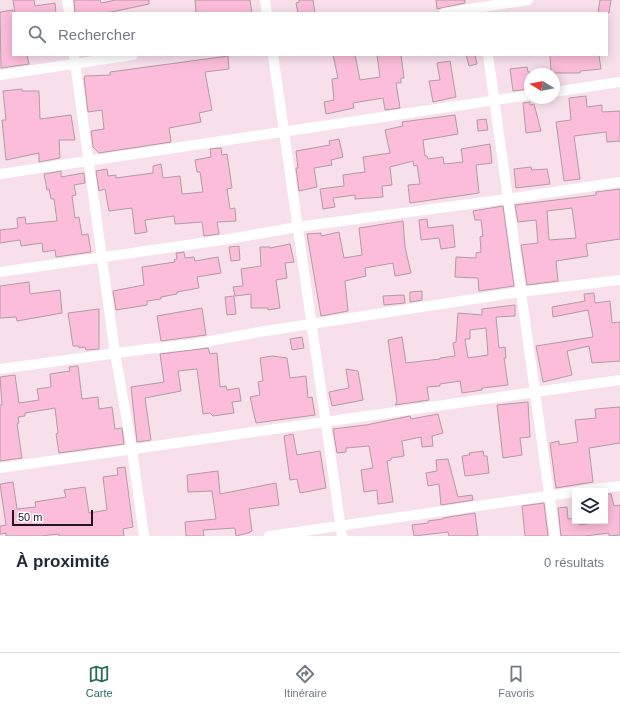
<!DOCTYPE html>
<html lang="fr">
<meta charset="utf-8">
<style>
body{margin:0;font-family:Helvetica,sans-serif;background:#f2f2f3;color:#1f2937}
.controls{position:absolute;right:12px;bottom:12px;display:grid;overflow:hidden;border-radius:0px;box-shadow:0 2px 10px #0003}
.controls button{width:36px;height:36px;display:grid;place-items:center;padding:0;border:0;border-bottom:1px solid #e0e1e3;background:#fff;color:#1f2937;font:20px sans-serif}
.compass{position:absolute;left:524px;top:68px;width:36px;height:36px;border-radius:50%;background:#fff;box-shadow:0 2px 10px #0003;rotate:280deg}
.scale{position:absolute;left:12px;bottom:10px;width:81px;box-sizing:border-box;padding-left:4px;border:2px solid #1f171b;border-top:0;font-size:11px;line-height:14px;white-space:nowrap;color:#1f171b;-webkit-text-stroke:3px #fff;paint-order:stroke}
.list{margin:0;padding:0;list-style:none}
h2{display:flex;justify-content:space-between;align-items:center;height:52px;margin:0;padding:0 16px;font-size:17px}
h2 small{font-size:13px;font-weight:400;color:#747a83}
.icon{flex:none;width:22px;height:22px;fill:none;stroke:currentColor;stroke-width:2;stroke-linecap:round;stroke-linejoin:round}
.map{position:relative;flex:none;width:620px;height:536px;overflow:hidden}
.search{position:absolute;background:#fff;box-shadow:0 2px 10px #0003;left:12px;right:12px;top:12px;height:44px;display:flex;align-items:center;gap:10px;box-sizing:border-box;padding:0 14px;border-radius:0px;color:#747a83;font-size:15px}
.sheet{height:116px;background:#fff}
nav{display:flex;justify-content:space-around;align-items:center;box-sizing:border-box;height:56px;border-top:1px solid #e0e1e3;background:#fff;font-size:11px;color:#747a83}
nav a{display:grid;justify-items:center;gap:2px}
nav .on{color:#2a6b5a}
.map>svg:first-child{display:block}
</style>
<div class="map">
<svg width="620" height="536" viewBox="0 0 620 536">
<rect width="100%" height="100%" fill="#f8e0eb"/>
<path fill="#fcbdda" stroke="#b19ba4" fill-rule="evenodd" d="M13,0H34L35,6L55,3L56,13H15Z
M74,0H100L101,3L116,0H149V4L107,13H75Z
M195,0H250L252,13H196Z
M299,0H313L315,13H298L296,3L299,2Z
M436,0H465V3L437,9Z
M600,0H611L609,13H598Z
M13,10V55H27L29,64L1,68L0,12Z
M333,55H355L360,80L380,77L377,55H401L404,78H401V83H396L400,108L385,110L383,98L353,103L354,108L326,114L324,102L334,100L332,79L338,78Z
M466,55H475L477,64L469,66Z
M550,55H599L601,69L580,71V73H551Z
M228,56L229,69L205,72L212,110L199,113L201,122L169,128L171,142L99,153L93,147L91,131L104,129L102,110L88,112L84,78L85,76L110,75V72Z
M450,61L456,97L433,102L429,81L440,80L437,63Z
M527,67L528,72H530V89L513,91L510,69Z
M22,89V91H39L40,119L71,115L75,140H59L60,158L39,162V153L6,160L2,120H6L3,91Z
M586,96L587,107L602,105V112L620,111V141L607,142L606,132L574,136L580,179L564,181L556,122L571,120L569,98Z
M530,102V105L534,104L541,131L526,133L523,103Z
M455,115L458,134L423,140L425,156H427L428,159L443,157L444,164L463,162L461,149L490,144L492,163L476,165L479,193L410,203L408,185L420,184L417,165L414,166L413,161L390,167L392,185L382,186L383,197L355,199V195L333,198L335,207L323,209L320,189L344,186L343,175L365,172L363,157L390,153L385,130L403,126L402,122Z
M486,119L488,130L478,131L477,120Z
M339,139L343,157L331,160L332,165L314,168L317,187L299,191L296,168H298L296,151L330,145L329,141Z
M221,148L222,155L227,154L232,188L227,189L230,209L235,208L236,221L217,222L219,234L204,236L202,222L175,224L174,216L145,220L147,232L135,234L132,208L109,211L105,189L99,191L96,171L107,169L108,176L116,175V178L153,173V166L161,164L163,178L180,176L182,194L203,192L200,172H197L195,160L211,157L210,149Z
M531,167L532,170L547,169L550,184L516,188L514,169Z
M61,171V177L84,173L85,183L74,185L76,195L72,196L75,218L79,217L82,235L88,234L91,252L56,257L55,250L43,252L42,243L21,246L20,240L0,243V230L18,228L17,218L25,217L26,224L57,221L54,199H51L49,189L47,190L44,174Z
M620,189V239L586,244L588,256L556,261L558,281L527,285L521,245L538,243L536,220L518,222L515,205L596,195V192ZM572,208L576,238L549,240L547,211Z
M503,206L514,286L479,291L478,278L455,277L456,257L476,258V253L481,252L480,237L483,236L481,220H475L473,211Z
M427,219L428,228L453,225L455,247L441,249L439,238L421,240L419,220Z
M403,221L405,247L411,273L395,276L393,263L365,268L366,276L345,281L348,311L321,316L307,234L321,233V236L339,232L344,258L362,255L359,228Z
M290,244L294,262L285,263L287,278L276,280L280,308L268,310V308H251V294L235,296L233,287L243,286L241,269L261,266L260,247H270V248Z
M239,246L240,260L231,261L229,247Z
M184,252L185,258L194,257L195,261L218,257L221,273L197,277L199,288L177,292V294L161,297V299L147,301V305L116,310L113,291L144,285L142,267L175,262L174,260L177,259L176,253Z
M29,282L30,294L60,290L62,313L17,321L16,317L0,318V286Z
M422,291V300L410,302V292Z
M594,293L595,303L610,301L612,323L620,322V361L592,363L589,346L567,351L572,375L543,382L536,346L593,337L588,310L553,317L552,307L585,301L584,294Z
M404,295L405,303L384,305L383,296Z
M234,296L236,314L227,315L225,297Z
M515,305V316L496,317L499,348L505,347L506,358H504L508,385L482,388V390L462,393L460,381L440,384V386L427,387L429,400L395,405L397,402L388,340L402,337L406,363L440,359V358L455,356L453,343L456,342L458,313L482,315V309ZM486,328L488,355L468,358L465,339H470V330Z
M202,308L206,335L161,341L157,316Z
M99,309V349L86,350L85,347L79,348V346H73L68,313Z
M302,337L304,348L292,350L290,339Z
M208,348L210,354L217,353L220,387L226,386L227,390L239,388L241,401L232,402L234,413L213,416L210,413L203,414L197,369L178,371L181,391L145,398L151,440L137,442L131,387L164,382L160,354Z
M272,356L287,358L290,378L306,376L308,398L312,397L315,415L256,423L250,397L260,395L258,382L263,381L260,358Z
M78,366L82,399L98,397L99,409L112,407L115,429L122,428L124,444L59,453L56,434L58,433L55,408L25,413V416L18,417L19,423L17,424L22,458L0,461V405H2L0,377L15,375L19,403L39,400L37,389L51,387L50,374L70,371L69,367Z
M346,369L358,371L363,400L332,406L329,392L349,388Z
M528,402L530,437L520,438L522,455L503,458L497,405Z
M620,407V443L589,448L593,482L556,488L550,443L559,441V445L578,442L575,420L596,418L595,409Z
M438,414L443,433L432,436L433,446L422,447L421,437L402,441L404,456L391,458V460L387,461L393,502L378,504L377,490L364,492L361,470L373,468L369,446L346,448V452L337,453L333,429L366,425L410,416L411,419Z
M293,434L297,455L320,451L326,488L300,493L297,479L290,480L284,436Z
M483,451L484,456H487L489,473L465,476L462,456L470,455L469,453Z
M448,459L458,497L472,495L473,500L441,505L439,484L428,486L426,473L437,471L436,460Z
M125,467L133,527L123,529L124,536H59V534L41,536H6V533L0,534V526L6,525L0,484L13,482L17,509L36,507L35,502L66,497L64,490L85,487L89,513L107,510L103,477L118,475L117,468Z
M218,471L220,494L276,483L279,505L249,509L252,531L248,533L236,536L235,528L203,530L204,536H186L185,522L216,519L212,491L188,492L187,475Z
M605,494H611L614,506L620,505V535L609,536V533L585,536H561L558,508L567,507L568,519L575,518V521H579L580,525L605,521Z
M544,503L548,536H525L522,506Z
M475,513L478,536H449L448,532L414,536L412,525L428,523V521L443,519V518Z"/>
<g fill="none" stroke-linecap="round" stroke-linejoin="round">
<path stroke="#fff" stroke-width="10" d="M67,0L69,13
M265,0L267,13
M444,13L528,0
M74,55L115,353L132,450L144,536
M273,55L342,536
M488,55L555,536
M0,75L133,55
M554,92L620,82
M0,174L530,95
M0,272L229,239L297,227L507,199L620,182
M0,369L147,349L194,344L259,332L520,292L620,280
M0,468L620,380
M579,491L620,486
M269,536L575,492"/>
</g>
</svg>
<div class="controls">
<button><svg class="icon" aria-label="layers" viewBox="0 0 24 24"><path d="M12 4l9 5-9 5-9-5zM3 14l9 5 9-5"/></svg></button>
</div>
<svg class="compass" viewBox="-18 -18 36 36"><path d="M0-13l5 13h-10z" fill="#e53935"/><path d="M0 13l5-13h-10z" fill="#747a83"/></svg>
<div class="scale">50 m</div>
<div class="search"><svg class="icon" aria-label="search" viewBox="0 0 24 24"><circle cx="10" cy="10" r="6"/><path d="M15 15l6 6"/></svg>Rechercher</div>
</div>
<section class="sheet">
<h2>À proximité<small>0 résultats</small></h2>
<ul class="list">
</ul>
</section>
<nav>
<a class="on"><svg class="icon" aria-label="map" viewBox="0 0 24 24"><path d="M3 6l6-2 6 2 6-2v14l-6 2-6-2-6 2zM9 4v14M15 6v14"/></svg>Carte</a>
<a><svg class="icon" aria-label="directions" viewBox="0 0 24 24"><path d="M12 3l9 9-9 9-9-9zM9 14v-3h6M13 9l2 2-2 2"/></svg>Itinéraire</a>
<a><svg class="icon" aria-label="saved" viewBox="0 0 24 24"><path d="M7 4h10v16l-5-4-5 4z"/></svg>Favoris</a>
</nav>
